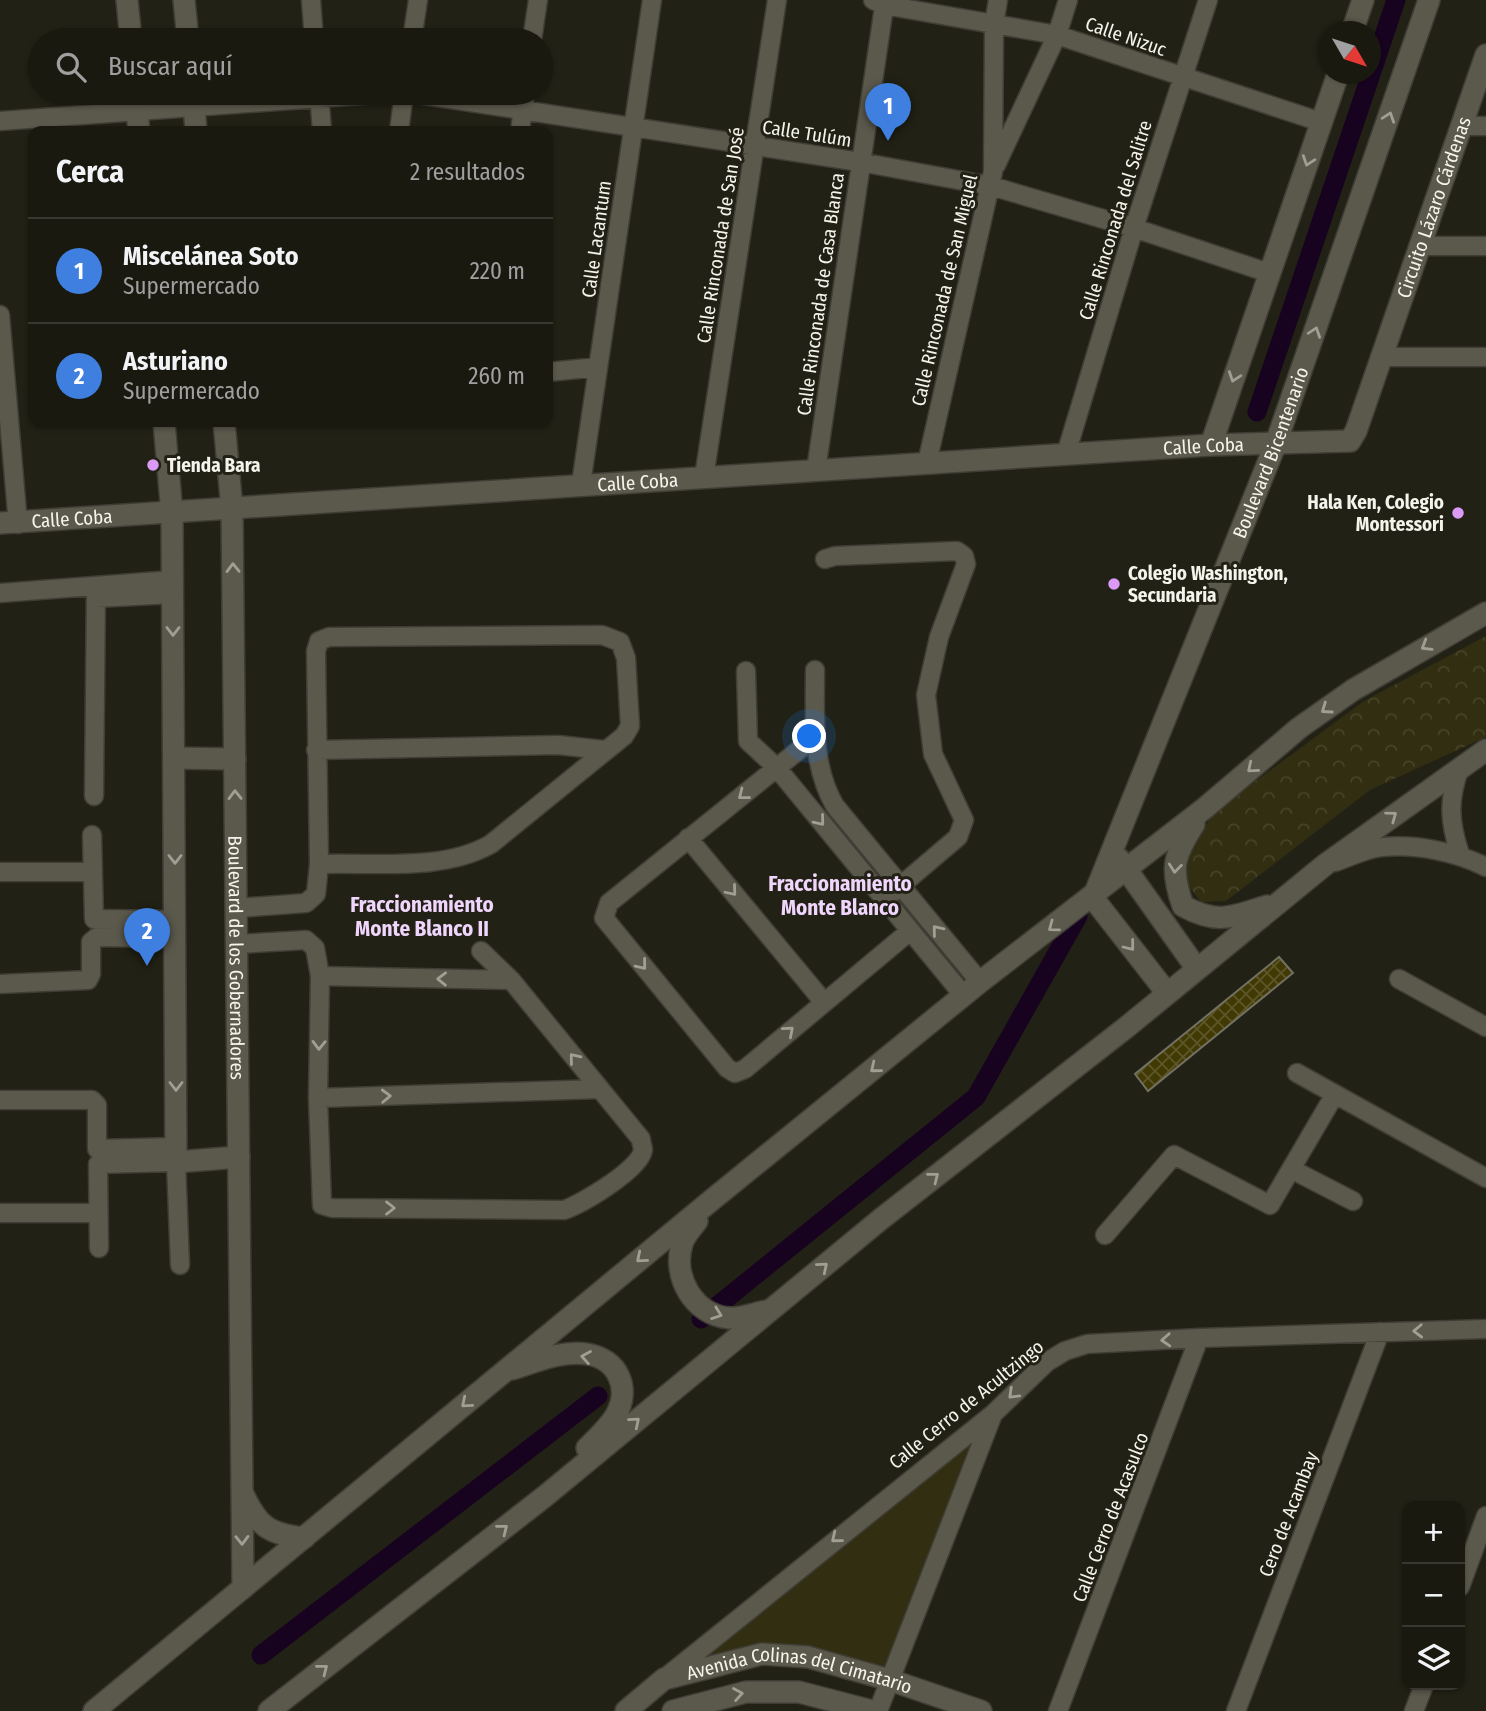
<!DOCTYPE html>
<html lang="es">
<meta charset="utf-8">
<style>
body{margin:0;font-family:"Fira Sans Condensed",sans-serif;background:#232219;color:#f1f3f6}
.controls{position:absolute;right:21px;bottom:21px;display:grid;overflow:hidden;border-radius:14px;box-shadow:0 2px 5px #0004}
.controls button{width:63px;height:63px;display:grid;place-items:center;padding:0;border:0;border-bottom:2px solid #383830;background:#1a1910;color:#f1f3f6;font:35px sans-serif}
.compass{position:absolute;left:1318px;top:21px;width:63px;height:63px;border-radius:50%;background:#1a1910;box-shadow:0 2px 5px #0004;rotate:129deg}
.you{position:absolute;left:810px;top:737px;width:24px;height:24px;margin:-18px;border:5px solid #fff;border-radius:50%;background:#1a73e8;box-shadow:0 0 0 10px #1a73e833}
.badge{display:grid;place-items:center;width:46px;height:46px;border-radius:50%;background:#db9af6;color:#fff;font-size:23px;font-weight:700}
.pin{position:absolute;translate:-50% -58px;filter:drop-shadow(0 2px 4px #0008)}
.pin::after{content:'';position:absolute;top:37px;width:24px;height:21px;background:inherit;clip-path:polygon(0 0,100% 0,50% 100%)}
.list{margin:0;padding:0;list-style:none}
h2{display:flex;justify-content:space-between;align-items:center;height:91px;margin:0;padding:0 28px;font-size:30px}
h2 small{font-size:23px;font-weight:400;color:#9fa09f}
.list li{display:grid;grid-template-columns:46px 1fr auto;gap:21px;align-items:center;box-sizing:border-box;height:105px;padding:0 28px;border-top:2px solid #383830}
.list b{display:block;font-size:26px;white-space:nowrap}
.list p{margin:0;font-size:23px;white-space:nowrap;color:#9fa09f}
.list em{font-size:23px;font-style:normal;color:#9fa09f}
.icon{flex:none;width:38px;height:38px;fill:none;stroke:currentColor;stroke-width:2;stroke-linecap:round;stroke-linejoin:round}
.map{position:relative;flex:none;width:1486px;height:1711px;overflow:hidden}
.search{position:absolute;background:#1a1910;box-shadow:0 2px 5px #0004;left:28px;top:28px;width:525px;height:77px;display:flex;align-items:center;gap:18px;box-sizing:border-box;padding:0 24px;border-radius:38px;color:#9fa09f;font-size:26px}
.panel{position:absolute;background:#1a1910;box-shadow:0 2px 5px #0004;left:28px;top:126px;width:525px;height:301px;border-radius:14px}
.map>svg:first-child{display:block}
</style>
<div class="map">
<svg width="1486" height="1711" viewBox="0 0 1486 1711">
<defs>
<pattern id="park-crowns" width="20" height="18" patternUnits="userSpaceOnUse" patternTransform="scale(1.75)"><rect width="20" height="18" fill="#322e11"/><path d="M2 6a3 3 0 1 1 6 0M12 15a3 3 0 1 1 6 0" fill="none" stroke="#464328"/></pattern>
<pattern id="building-cross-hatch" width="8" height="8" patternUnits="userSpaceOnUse" patternTransform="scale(1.75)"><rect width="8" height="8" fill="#413904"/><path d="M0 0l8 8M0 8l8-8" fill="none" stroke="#5d5629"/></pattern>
</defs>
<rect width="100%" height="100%" fill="#222115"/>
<path fill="#322e11" d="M993,1414L890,1680L808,1657L664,1679Z"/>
<path fill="url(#park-crowns)" d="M1486,636V737L1370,790L1226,901L1201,902L1182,877L1192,848L1214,812L1364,701Z"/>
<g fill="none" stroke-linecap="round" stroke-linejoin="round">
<path stroke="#17021f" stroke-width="19" d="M1257,412L1396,0
M701,1319L976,1097L1078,916
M261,1655L598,1396"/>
</g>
<path fill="url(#building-cross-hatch)" stroke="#727062" stroke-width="2" d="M1279,957L1293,973L1148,1091L1135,1074Z"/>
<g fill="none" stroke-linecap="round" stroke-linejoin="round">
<g stroke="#3f3d35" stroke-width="21">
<path id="street" d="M311,0L314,40
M873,0L884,5L1057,35L1321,122
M412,40L418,0
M532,40L538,0
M319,93L322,131
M411,93L860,162L991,186L1134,228L1269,273
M0,121L389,93
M1461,126H1486
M399,131L404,93
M520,131L525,93
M996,165L1057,35L1068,0
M1419,246H1486
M0,315L18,524
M1380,357H1486
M548,372L598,367
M1066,454L1134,228L1208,0
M927,463L993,172L994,24L998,0
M816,470L885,0
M704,477L777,0
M581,484L652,0
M825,559L835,556L957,551L964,556L966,564L939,637L926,695L933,754L964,820L958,837L885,899
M0,593L173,580
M96,598L173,594
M815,670C815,716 811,765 835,806L980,982
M746,671L748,741L777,768L964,996
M815,737L609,903L604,918L727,1068L735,1073L745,1069L910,931
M316,750L558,745L604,750
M1460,767C1448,800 1449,821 1460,854
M94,796L96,586
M92,835L94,919L175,920
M688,838L823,1001
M1335,862C1350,857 1367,848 1383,847C1417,844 1456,852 1486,867
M0,872H91
M237,908L306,903L316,894L319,864L316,651L319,641L329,637L602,635L620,642L626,658L630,726L624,736L491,844C442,872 374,862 319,864
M237,944L306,940L315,948L320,976L318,1098L322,1205L332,1208L564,1210C581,1204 640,1170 643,1150C643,1147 641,1143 641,1139L511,980L481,951
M320,976L511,980
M1399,979L1486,1027
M0,984L88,980L91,974V942L97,937L175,938
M1297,1073L1486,1178
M318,1098L599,1089
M0,1100H92L97,1105V1149L176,1147
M1291,1169L1353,1201
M0,1213H98
M1105,1235L1174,1155L1270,1205L1335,1094
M99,1248L98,1164L176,1162L180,1265
M1460,1587L1486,1516
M666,1677L993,1414L1047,1362L1065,1351L1087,1344L1199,1338L1486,1329
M878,1711L993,1414
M1058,1711L1199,1338
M1236,1711L1380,1332
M1414,1711L1424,1685"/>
</g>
<g stroke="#3f3d35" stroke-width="24">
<g id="secondary">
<path d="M127,0L131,40"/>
<path d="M184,0L188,40"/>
<path d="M1352,32L1363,0"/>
<path d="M135,93L139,131"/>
<path d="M193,93L196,131"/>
<path d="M164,422L172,514L176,1162L239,1157"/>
<path id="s1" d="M224,422L232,509L243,1588"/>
<path d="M1211,445L1338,74"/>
<path id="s2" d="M0,523L1211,445L1350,441L1356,431L1486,55"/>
<path d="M174,758L235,759"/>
<path d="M1194,824C1173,857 1170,869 1183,906C1218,925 1231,917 1267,906"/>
<path d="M1119,859L1197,969"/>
<path id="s3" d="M1167,993L1093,898L1276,443L1429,0"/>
<path d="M697,1221C692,1228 684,1236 682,1244C672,1277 694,1315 729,1318C741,1319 755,1313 767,1311"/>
<path d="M512,1369C535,1362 562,1350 587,1354C618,1359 631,1388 616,1415C609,1427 597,1438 587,1448"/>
<path d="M243,1494C258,1526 268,1534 304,1538"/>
<path d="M94,1711L713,1199L980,982L1205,808L1299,728L1353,690L1486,613"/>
<path d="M269,1711L544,1497L881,1219L1128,1026L1326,864L1486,750"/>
<path id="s4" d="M626,1711L664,1679L762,1654L808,1657L890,1680L981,1711"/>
<path d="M673,1711L746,1692H799L872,1711"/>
</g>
</g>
<use href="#street" stroke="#5b594c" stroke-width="18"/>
<use href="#secondary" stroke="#5b594c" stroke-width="21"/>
</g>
<defs><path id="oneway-chevron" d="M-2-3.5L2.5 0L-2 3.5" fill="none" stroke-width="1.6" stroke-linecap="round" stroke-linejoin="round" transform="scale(1.75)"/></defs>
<g stroke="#a09f94">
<use href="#oneway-chevron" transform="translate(1389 117) rotate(-71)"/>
<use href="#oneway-chevron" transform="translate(1308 161) rotate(109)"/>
<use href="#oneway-chevron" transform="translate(1315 332) rotate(-71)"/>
<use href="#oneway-chevron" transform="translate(1234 377) rotate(109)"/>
<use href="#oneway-chevron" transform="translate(233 568) rotate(-91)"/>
<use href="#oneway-chevron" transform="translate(173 631) rotate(90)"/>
<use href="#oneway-chevron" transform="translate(1426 646) rotate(149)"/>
<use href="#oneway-chevron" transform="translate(1326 709) rotate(145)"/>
<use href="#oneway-chevron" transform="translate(1252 768) rotate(140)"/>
<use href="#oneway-chevron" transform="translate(235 795) rotate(-91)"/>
<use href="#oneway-chevron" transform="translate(743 795) rotate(142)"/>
<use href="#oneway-chevron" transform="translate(1392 816) rotate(-36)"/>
<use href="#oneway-chevron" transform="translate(820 821) rotate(51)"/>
<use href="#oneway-chevron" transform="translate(175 859) rotate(90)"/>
<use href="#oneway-chevron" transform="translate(1175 868) rotate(96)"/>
<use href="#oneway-chevron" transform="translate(732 891) rotate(50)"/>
<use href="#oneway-chevron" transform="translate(1053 927) rotate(143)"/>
<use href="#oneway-chevron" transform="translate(937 930) rotate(-129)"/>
<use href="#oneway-chevron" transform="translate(1130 946) rotate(52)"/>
<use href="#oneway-chevron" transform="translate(642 965) rotate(51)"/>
<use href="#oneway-chevron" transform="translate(442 979) rotate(-179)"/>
<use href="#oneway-chevron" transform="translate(789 1031) rotate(-41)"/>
<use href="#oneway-chevron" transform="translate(319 1045) rotate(91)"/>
<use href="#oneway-chevron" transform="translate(574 1058) rotate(-129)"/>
<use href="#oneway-chevron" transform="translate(875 1068) rotate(141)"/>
<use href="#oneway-chevron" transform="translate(176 1086) rotate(90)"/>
<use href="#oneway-chevron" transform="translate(386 1096) rotate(-2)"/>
<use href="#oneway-chevron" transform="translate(934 1177) rotate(-38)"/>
<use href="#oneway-chevron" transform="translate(390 1208)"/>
<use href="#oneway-chevron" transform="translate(641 1258) rotate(140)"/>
<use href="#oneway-chevron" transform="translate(823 1267) rotate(-40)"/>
<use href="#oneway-chevron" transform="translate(717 1314) rotate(20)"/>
<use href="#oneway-chevron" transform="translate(1418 1331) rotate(178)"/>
<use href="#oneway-chevron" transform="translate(1166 1340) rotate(177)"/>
<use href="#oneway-chevron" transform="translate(586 1357) rotate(-170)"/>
<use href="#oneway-chevron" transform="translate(1013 1394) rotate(136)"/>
<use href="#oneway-chevron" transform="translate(466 1403) rotate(140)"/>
<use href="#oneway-chevron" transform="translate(635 1422) rotate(-40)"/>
<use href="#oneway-chevron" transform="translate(503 1529) rotate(-38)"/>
<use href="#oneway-chevron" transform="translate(836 1538) rotate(141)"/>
<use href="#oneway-chevron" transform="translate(242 1540) rotate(89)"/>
<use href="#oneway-chevron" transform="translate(323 1669) rotate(-38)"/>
<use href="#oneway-chevron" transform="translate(738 1694) rotate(-10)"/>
</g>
<g fill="#db9af6" stroke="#222115" stroke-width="2.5">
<circle cx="153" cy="465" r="7"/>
<circle cx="1458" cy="513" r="7"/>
<circle cx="1114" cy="584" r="7"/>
</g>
<g text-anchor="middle" stroke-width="6" stroke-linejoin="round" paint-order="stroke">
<g font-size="19" fill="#f5f4ec" stroke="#222115">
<text transform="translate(1126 36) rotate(19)" y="7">Calle Nizuc</text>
<text transform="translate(807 133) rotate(9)" y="7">Calle Tulúm</text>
<text dy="7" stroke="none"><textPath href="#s2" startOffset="1601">Circuito Lázaro Cárdenas</textPath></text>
<text transform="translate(1115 220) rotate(-73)" y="7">Calle Rinconada del Salitre</text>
<text transform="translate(720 235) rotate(-81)" y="7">Calle Rinconada de San José</text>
<text transform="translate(596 239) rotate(-82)" y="7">Calle Lacantum</text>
<text transform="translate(944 290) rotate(-77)" y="7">Calle Rinconada de San Miguel</text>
<text transform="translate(820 294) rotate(-82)" y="7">Calle Rinconada de Casa Blanca</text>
<text dy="7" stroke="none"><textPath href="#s2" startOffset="1206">Calle Coba</textPath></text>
<text dy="7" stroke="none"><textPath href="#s3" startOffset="600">Boulevard Bicentenario</textPath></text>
<text dy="7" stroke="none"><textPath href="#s2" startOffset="639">Calle Coba</textPath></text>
<text dy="7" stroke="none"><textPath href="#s2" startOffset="72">Calle Coba</textPath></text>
<text dy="7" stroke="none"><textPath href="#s1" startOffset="536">Boulevard de los Gobernadores</textPath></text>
<text transform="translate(966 1404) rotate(-39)" y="7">Calle Cerro de Acultzingo</text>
<text transform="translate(1288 1514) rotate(-69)" y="7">Cero de Acambay</text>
<text transform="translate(1110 1517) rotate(-69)" y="7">Calle Cerro de Acasulco</text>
<text dy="7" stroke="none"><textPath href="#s4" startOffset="189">Avenida Colinas del Cimatario</textPath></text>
</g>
<g font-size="19" font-weight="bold" fill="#f5f4ec" stroke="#222115" text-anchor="start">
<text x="167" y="472">Tienda Bara</text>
<text x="1444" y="509" text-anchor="end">Hala Ken, Colegio<tspan x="1444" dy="22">Montessori</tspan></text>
<text x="1128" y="580">Colegio Washington,<tspan x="1128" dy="22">Secundaria</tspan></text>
</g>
<g font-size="21" font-weight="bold" fill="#f0d5fc" stroke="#222115">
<text x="840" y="891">Fraccionamiento<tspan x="840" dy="24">Monte Blanco</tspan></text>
<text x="422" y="912">Fraccionamiento<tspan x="422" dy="24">Monte Blanco II</tspan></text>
</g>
</g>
</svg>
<div class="controls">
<button>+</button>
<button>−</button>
<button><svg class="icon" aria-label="layers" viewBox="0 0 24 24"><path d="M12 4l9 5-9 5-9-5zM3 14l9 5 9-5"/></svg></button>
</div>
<svg class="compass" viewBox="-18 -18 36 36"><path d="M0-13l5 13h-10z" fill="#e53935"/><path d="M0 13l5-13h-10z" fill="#9fa09f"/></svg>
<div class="you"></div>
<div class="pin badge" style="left:888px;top:141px;background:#3f7fe0">1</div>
<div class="pin badge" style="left:147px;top:966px;background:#3f7fe0">2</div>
<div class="search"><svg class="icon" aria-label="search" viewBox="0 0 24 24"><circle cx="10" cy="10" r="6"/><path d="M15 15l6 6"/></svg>Buscar aquí</div>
<section class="panel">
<h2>Cerca<small>2 resultados</small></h2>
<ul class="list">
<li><span class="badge" style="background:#3f7fe0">1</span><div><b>Miscelánea Soto</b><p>Supermercado</p></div><em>220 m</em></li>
<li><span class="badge" style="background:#3f7fe0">2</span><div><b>Asturiano</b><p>Supermercado</p></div><em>260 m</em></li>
</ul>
</section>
</div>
